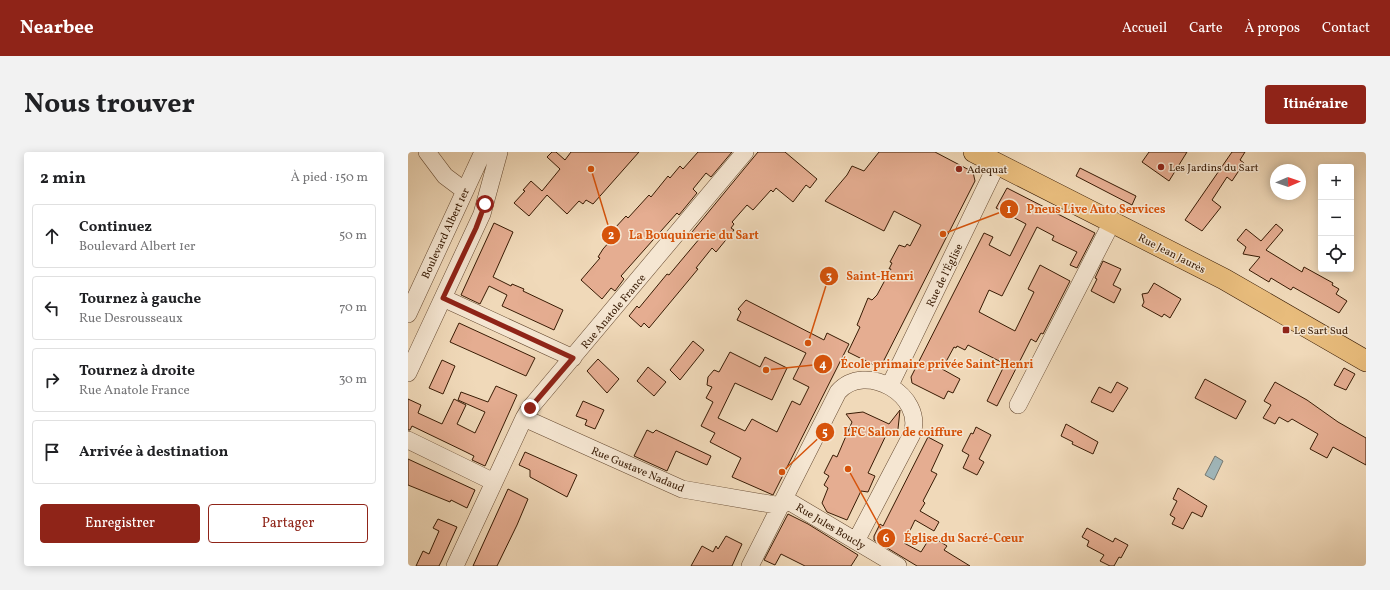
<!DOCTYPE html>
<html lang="fr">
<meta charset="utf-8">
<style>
body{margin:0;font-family:Vollkorn,serif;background:#f2f2f2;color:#202124}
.controls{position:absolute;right:12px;top:12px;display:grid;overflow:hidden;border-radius:4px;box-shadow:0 2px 10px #0003}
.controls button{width:36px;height:36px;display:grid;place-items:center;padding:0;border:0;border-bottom:1px solid #e0e0e0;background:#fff;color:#202124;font:20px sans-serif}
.compass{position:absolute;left:862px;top:12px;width:36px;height:36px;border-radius:50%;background:#fff;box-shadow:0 2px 10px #0003;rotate:88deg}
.stop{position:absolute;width:12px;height:12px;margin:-9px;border:3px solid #8f2418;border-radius:50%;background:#fff}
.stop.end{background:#8f2418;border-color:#fff;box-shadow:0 1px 4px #0008}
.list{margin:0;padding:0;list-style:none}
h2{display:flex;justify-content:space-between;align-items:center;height:52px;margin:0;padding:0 16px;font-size:17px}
h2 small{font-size:13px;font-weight:400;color:#757577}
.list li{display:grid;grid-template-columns:26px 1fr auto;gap:12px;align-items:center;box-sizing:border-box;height:64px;margin:0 8px 8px;padding:0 8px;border:1px solid #e0e0e0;border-radius:4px}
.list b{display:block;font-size:15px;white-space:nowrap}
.list p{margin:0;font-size:13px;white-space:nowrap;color:#757577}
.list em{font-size:13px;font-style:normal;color:#757577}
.actions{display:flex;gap:8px;padding:12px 16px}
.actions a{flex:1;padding:9px 0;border:1px solid #8f2418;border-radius:4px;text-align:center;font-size:14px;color:#8f2418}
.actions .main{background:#8f2418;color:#fff}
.icon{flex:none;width:22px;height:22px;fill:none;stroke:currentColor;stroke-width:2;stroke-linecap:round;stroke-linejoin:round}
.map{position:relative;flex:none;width:958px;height:414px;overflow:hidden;border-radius:4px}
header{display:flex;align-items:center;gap:24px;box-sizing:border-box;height:56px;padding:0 20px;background:#8f2418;color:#fff}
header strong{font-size:19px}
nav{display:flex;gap:22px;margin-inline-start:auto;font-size:14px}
.intro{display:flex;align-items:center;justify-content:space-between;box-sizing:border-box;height:96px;padding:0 24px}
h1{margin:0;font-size:28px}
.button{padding:10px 18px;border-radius:4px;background:#8f2418;color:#fff;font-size:14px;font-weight:700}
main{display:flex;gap:24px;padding:0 24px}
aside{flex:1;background:#fff;border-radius:4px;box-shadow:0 2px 10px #0003}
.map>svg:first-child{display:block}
</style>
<header>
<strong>Nearbee</strong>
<nav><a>Accueil</a><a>Carte</a><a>À propos</a><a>Contact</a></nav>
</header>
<div class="intro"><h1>Nous trouver</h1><a class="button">Itinéraire</a></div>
<main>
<aside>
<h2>2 min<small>À pied · 150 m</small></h2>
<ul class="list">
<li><svg class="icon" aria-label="ahead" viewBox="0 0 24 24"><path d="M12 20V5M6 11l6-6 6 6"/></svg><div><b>Continuez</b><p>Boulevard Albert 1er</p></div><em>50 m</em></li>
<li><svg class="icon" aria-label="left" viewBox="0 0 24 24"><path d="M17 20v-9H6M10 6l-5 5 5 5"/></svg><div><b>Tournez à gauche</b><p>Rue Desrousseaux</p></div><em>70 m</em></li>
<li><svg class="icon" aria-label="right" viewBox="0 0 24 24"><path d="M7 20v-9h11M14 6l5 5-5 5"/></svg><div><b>Tournez à droite</b><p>Rue Anatole France</p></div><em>30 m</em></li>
<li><svg class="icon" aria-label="arrive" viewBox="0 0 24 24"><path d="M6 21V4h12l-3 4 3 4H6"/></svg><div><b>Arrivée à destination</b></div></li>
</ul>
<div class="actions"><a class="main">Enregistrer</a><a>Partager</a></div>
</aside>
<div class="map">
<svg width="958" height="414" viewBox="0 0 958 414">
<rect width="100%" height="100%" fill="#f0d9b9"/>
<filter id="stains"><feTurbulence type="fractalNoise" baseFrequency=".005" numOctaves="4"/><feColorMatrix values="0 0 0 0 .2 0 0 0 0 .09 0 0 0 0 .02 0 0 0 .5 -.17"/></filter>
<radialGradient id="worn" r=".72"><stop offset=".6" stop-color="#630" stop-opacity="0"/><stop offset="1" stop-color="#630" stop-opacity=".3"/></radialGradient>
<path fill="#a0b7bb" stroke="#767972" d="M807,304L815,309L806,328L797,323Z"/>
<path fill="#e5ad91" stroke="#381b04" d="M144,0H148L157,8L163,0H231L185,52L178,48L175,52L171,49L159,62L139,43L121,64L106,51L117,39L115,38L123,29L134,39L152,17L139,5Z
M290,0H324L303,25L298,21L285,37L289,41L271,63L269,61L213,124L216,127L207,139L203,136L194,147L173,128L192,106L190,105L195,97L210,80L206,77L218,64L220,66L241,43L243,45L260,24L262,26L272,14L275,17Z
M350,0H377L409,27L402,36L398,33L385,50L368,36L365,40L363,38L345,58L339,53L324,70L326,72L323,76L326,78L308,100L304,96L288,116L290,117L241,176L236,171L233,175L221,164L229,154L231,156L259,122L261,123L292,86L284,80Z
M471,0H527L565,20L567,29L472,216L440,200L452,175L449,173L460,146L464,148L469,143L483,117H481L484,111L482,110L491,93L497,95L499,92L502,94L513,73L486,59L476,79L417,49L439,23L444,14L456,19Z
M741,0H779L761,29L734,10Z
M824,0H837L832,8L836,11L824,29L819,25L804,48L813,55L794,79L777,68Z
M672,16L728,44L724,53L668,24Z
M599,36L687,81L669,116L662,113L669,100L644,88L646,84L629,75L594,144L581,138L571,160L607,179L626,140L620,137L632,113L662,129L635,182L633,181L628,190L623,187L589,254L579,249L597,212L560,193L557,198L549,194L548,196L546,195L534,217L552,227L545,241L540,239L536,247L504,231L503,225L576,81L585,85L581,93L602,104L618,72L588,56Z
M86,71L105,80L85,125L103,134L104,132L116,137L115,139L155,158L146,178L94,154L99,143L81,134L72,152L53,143Z
M868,72L875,78L858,98L894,120L896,115L925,131L924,133L931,137L928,142L939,149L931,161L885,135L883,138L863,126L861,130L841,118L852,105L835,102L838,95L829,88L838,77L853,89Z
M695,109L713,117L705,133L713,137L706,151L683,139L689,127L687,126Z
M746,131L773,147L762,166L756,162L754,165L734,154L736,150L734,142L740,141Z
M338,148L416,188L419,181L441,192L365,343L324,325L333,306L302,290L307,281L293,274L305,250L298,246L304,235L299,233L300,225L306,218L311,220L322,200L352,215L357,205L379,216L364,248L327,231L310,266L337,279L344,267L369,280L384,249L392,253L401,235L385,227L398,201L329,168L333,160L330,157Z
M51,171L127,206L118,224L42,190Z
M285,189L296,198L272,228L262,218Z
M190,207L211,227L199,241L179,219Z
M34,208L47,214L35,242L21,236Z
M240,215L258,230L246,244L229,229Z
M936,216L947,222L938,238L926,233Z
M797,227L838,249L828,267L787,246Z
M709,230L720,236L705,260L683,250L691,235L703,241Z
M867,230L899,248L930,270L958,286V313L925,295L919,306L902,297L910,282L884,267L880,270L871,265L867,272L855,266L863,253L856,249Z
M88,234L109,243L77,314L64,308L66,304L58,300L4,274L2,278H0V247L13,253L10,261L34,272L46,247L58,253L49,272L67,281L77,260L50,248L53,240L80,250Z
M175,249L196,258L187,277L177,273L179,268L168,264Z
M492,258L490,277L485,281L480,279L460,321L467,324L460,340L453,339L439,368L419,360L414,351L420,336L416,333L421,324L416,321L425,303L429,305L444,270L438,262L455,260L481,272Z
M658,272L690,290L685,302L664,292L665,290L653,284Z
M568,275L583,283L571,307L576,310L569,323L555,316L561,303L554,299L563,281L565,282Z
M239,278L245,281L248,278L303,304L299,313L268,299L259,319L226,304Z
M520,285L535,293L523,319L529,322L515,349L517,351L512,359L531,370L526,379L507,368L496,391L513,400L523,384L539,394L536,398L562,414H509L466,388V384L472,372L475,374Z
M117,300L169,323L159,345L122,325V318L111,313Z
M0,307L67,338L59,356L43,348L42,350L0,333Z
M770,336L799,354L794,365L784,360L775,377L764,372L767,366L762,363L769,349L765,347Z
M100,337L120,347L109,373L89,414H65Z
M380,362L400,372L450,403L443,414H397L373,402L367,413L356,408Z
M30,367L49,375L34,408L31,414H8L15,399L21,402L31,379L25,376Z
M679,376L705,390L707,386L720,393L713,406L711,405L706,414H702L692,409L696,403L679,394L681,389L674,385Z
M318,384L334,392L324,414H283L294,394L305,400L308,394L310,397Z"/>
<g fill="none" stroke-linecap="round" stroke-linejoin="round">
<g stroke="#664a31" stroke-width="18">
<path id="minor" d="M19,0L37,24L57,39
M35,146L165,206
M0,162L75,0
M0,221L74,62L91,0
M482,233L589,12
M610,253L704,70
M116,266L274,337L373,354
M0,288L86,330
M377,347L490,414
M47,414L116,266L122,256L337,0
M342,414L430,240C457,209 517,243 504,282L448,389"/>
</g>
<g stroke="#381b04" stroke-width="22">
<path id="major" d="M566,0L816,127L958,209"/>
</g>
<use href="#minor" stroke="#f5e6d2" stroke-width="17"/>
<use href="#major" stroke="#e8bc7c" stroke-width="21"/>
</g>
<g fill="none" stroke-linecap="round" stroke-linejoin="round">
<path stroke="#8f2418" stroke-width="5" d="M77,52L68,76L35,146L165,206L122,256"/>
</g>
<g fill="#8f2418" stroke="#f5e6d2" stroke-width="1.5">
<circle cx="753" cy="15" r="4"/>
<circle cx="551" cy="17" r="4"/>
<rect x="874" y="174" width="8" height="8" rx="2"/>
</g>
<g text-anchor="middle" stroke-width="3" stroke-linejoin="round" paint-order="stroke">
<g font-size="11" fill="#381b04" stroke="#f5e6d2" text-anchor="start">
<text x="761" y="19">Les Jardins du Sart</text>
<text x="559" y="21">Adequat</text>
<text x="886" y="182">Le Sart Sud</text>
</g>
<g font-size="11" fill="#381b04" stroke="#f5e6d2">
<text transform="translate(37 81) rotate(-65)" y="4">Boulevard Albert 1er</text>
<text transform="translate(764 101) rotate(27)" y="4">Rue Jean Jaurès</text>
<text transform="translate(536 123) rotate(-64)" y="4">Rue de l'Église</text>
<text transform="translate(205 159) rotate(-50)" y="4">Rue Anatole France</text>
<text transform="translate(230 317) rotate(23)" y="4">Rue Gustave Nadaud</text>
<text transform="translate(423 374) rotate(31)" y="4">Rue Jules Boucly</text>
</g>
</g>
<path fill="none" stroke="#d6530b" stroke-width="1.5" d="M535 82L601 57M183 17L203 83M400 191L421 124M358 218L415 212M374 320L417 280M440 317L478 386"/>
<g fill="#d6530b" stroke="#f5e6d2" stroke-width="1.5">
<circle cx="535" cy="82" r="4"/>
<circle cx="183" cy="17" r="4"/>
<circle cx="400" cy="191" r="4"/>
<circle cx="358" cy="218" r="4"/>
<circle cx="374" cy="320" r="4"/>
<circle cx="440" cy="317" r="4"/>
<circle cx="601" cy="57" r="10"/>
<circle cx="203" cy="83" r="10"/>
<circle cx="421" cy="124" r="10"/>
<circle cx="415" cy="212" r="10"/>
<circle cx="417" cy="280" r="10"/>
<circle cx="478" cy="386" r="10"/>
</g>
<g font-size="12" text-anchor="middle" font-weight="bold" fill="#fff">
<text x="601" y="61">1</text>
<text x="203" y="87">2</text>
<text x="421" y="128">3</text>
<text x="415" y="216">4</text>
<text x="417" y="284">5</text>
<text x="478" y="390">6</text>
</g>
<g font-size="12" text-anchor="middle" font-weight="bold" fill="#d6530b" stroke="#f5e6d2" stroke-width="3" stroke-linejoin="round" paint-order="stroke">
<text x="688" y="61">Pneus Live Auto Services</text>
<text x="286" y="87">La Bouquinerie du Sart</text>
<text x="472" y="128">Saint-Henri</text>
<text x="529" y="216">École primaire privée Saint-Henri</text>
<text x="495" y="284">LFC Salon de coiffure</text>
<text x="556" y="390">Église du Sacré-Cœur</text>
</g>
<rect width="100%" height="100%" filter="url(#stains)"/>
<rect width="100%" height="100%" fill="url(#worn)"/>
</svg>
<div class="controls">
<button>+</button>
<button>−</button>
<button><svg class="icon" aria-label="locate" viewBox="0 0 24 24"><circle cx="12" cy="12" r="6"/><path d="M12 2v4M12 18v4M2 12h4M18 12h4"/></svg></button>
</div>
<svg class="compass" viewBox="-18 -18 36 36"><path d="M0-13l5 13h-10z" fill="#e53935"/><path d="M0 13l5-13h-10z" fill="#757577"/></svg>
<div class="stop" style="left:77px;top:52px"></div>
<div class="stop end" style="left:122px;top:256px"></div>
</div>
</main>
